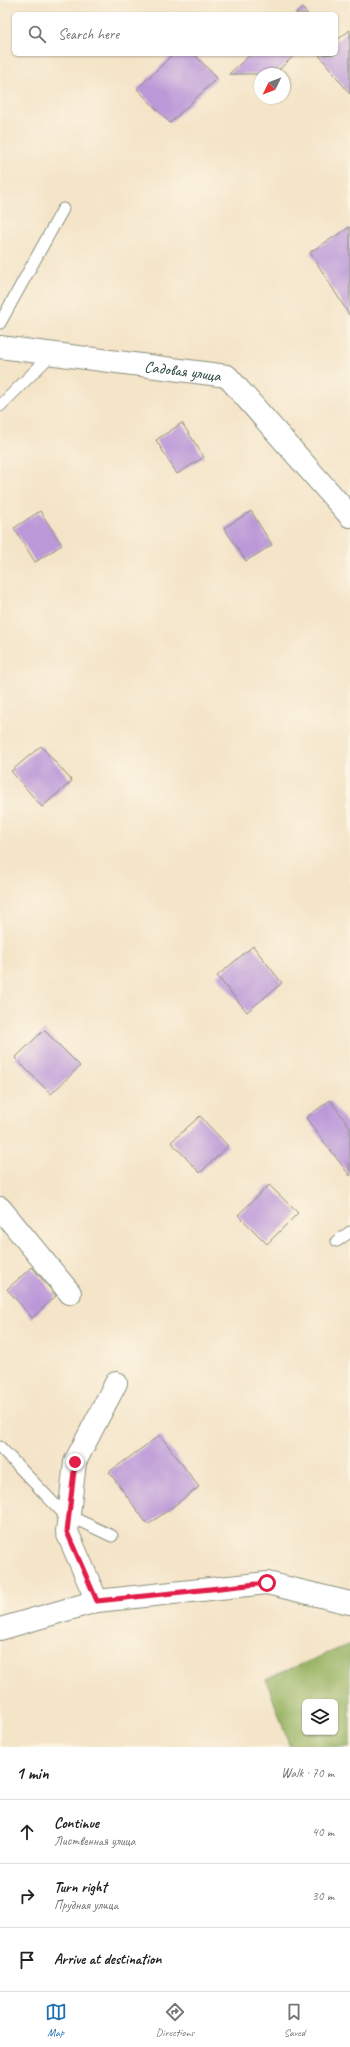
<!DOCTYPE html>
<meta charset="utf-8">
<style>
body{margin:0;font-family:Caveat,sans-serif;background:#f2f2f2;color:#202124}
.controls{position:absolute;right:12px;bottom:12px;display:grid;overflow:hidden;border-radius:6px;box-shadow:0 1px 3px #0004}
.controls button{width:36px;height:36px;display:grid;place-items:center;padding:0;border:0;border-bottom:1px solid #e0e0e0;background:#fff;color:#202124;font:20px sans-serif}
.compass{position:absolute;left:254px;top:68px;width:36px;height:36px;border-radius:50%;background:#fff;box-shadow:0 1px 3px #0004;rotate:227deg}
.stop{position:absolute;width:12px;height:12px;margin:-9px;border:3px solid #e11d48;border-radius:50%;background:#fff}
.stop.end{background:#e11d48;border-color:#fff;box-shadow:0 1px 4px #0008}
.list{margin:0;padding:0;list-style:none}
h2{display:flex;justify-content:space-between;align-items:center;height:52px;margin:0;padding:0 16px;font-size:17px}
h2 small{font-size:13px;font-weight:400;color:#757577}
.list li{display:grid;grid-template-columns:26px 1fr auto;gap:12px;align-items:center;box-sizing:border-box;height:64px;padding:0 16px;border-top:1px solid #e0e0e0}
.list b{display:block;font-size:15px;white-space:nowrap}
.list p{margin:0;font-size:13px;white-space:nowrap;color:#757577}
.list em{font-size:13px;font-style:normal;color:#757577}
.icon{flex:none;width:22px;height:22px;fill:none;stroke:currentColor;stroke-width:2;stroke-linecap:round;stroke-linejoin:round}
.map{position:relative;flex:none;width:350px;height:1747px;overflow:hidden}
.search{position:absolute;background:#fff;box-shadow:0 1px 3px #0004;left:12px;right:12px;top:12px;height:44px;display:flex;align-items:center;gap:10px;box-sizing:border-box;padding:0 14px;border-radius:6px;color:#757577;font-size:15px}
.sheet{height:244px;background:#fff}
nav{display:flex;justify-content:space-around;align-items:center;box-sizing:border-box;height:56px;border-top:1px solid #e0e0e0;background:#fff;font-size:11px;color:#757577}
nav a{display:grid;justify-items:center;gap:2px}
nav .on{color:#1f6fb2}
.map>svg:first-child{display:block}
</style>
<div class="map">
<svg width="350" height="1747" viewBox="0 0 350 1747">
<rect width="100%" height="100%" fill="#fcf5e5"/>
<filter id="ink" filterUnits="userSpaceOnUse"><feTurbulence type="fractalNoise" baseFrequency=".025" numOctaves="2"/><feDisplacementMap in="SourceGraphic" scale="8" xChannelSelector="R" yChannelSelector="G"/><feConvolveMatrix kernelMatrix="1 2 1 2 8 2 1 2 1" color-interpolation-filters="sRGB"/></filter>
<filter id="wash" filterUnits="userSpaceOnUse"><feTurbulence type="fractalNoise" baseFrequency=".012" numOctaves="4" result="noise"/><feDisplacementMap in="SourceGraphic" scale="16" xChannelSelector="R" yChannelSelector="G"/><feGaussianBlur stdDeviation="0.9" result="paint"/><feColorMatrix in="noise" values="0 0 0 0 0 0 0 0 0 0 0 0 0 0 0 0 0 1.4 0 .05"/><feComposite in="paint" operator="in"/></filter>
<g filter="url(#wash)">
<rect width="100%" height="100%" fill="#f4e4c8"/>
<path fill="#9bb668" stroke="#5d7a4e" fill-rule="evenodd" d="M350,1644V1747H290L266,1679ZM305,1702H335V1732H305Z"/>
<g id="blocks">
<path fill="#bb98d8" d="M302,8L308,14H295Z
M350,30V94L319,55L336,54V41Z
M173,54H194L217,78L170,123L137,89Z
M251,54H296L274,74H229Z
M350,227V316L310,252Z
M182,423L204,457L177,474L156,440Z
M40,511L62,545L35,562L14,528Z
M251,511L272,545L246,561L224,528Z
M41,746L72,781L42,807L11,771Z
M253,946L282,983L247,1012L217,976Z
M44,1030L80,1066L51,1094L15,1058Z
M330,1100L350,1127V1176L306,1118Z
M200,1116L228,1146L200,1173L171,1142Z
M269,1185L298,1213L267,1244L238,1215Z
M32,1267L56,1296L32,1318L7,1289Z
M160,1435L199,1487L148,1525L109,1472Z"/>
</g>
</g>
<g filter="url(#ink)">
<use href="#blocks" fill-opacity="0" stroke="#8a907e" stroke-width="1"/>
<g fill="none" stroke-linecap="round" stroke-linejoin="round">
<g stroke="#8a907e" stroke-width="13">
<path id="service" d="M0,323L63,209
M0,406L52,354
M337,1241L350,1232
M0,1447L63,1513L112,1536"/>
</g>
<g stroke="#8a907e" stroke-width="24">
<g id="minor">
<path id="s1" d="M0,347L227,376L350,516"/>
<path d="M0,1208L70,1293"/>
<path d="M97,1601L67,1532L75,1462L116,1383"/>
<path d="M0,1629L97,1601L267,1583L350,1603"/>
</g>
</g>
<use href="#service" stroke="#fff" stroke-width="11"/>
<use href="#minor" stroke="#fff" stroke-width="22"/>
</g>
</g>
<g fill="none" stroke-linecap="round" stroke-linejoin="round" filter="url(#ink)">
<path stroke="#e11d48" stroke-width="5" d="M75,1462L67,1532L97,1601L267,1583"/>
</g>
<g text-anchor="middle" stroke-width="3" stroke-linejoin="round" paint-order="stroke">
<g font-size="16" fill="#1f3d34" stroke="#fcf5e5">
<text dy="6" stroke="none"><textPath href="#s1" startOffset="184">Садовая улица</textPath></text>
</g>
</g>
</svg>
<div class="controls">
<button><svg class="icon" aria-label="layers" viewBox="0 0 24 24"><path d="M12 4l9 5-9 5-9-5zM3 14l9 5 9-5"/></svg></button>
</div>
<svg class="compass" viewBox="-18 -18 36 36"><path d="M0-13l5 13h-10z" fill="#e53935"/><path d="M0 13l5-13h-10z" fill="#757577"/></svg>
<div class="stop" style="left:267px;top:1583px"></div>
<div class="stop end" style="left:75px;top:1462px"></div>
<div class="search"><svg class="icon" aria-label="search" viewBox="0 0 24 24"><circle cx="10" cy="10" r="6"/><path d="M15 15l6 6"/></svg>Search here</div>
</div>
<section class="sheet">
<h2>1 min<small>Walk · 70 m</small></h2>
<ul class="list">
<li><svg class="icon" aria-label="ahead" viewBox="0 0 24 24"><path d="M12 20V5M6 11l6-6 6 6"/></svg><div><b>Continue</b><p>Лиственная улица</p></div><em>40 m</em></li>
<li><svg class="icon" aria-label="right" viewBox="0 0 24 24"><path d="M7 20v-9h11M14 6l5 5-5 5"/></svg><div><b>Turn right</b><p>Прудная улица</p></div><em>30 m</em></li>
<li><svg class="icon" aria-label="arrive" viewBox="0 0 24 24"><path d="M6 21V4h12l-3 4 3 4H6"/></svg><div><b>Arrive at destination</b></div></li>
</ul>
</section>
<nav>
<a class="on"><svg class="icon" aria-label="map" viewBox="0 0 24 24"><path d="M3 6l6-2 6 2 6-2v14l-6 2-6-2-6 2zM9 4v14M15 6v14"/></svg>Map</a>
<a><svg class="icon" aria-label="directions" viewBox="0 0 24 24"><path d="M12 3l9 9-9 9-9-9zM9 14v-3h6M13 9l2 2-2 2"/></svg>Directions</a>
<a><svg class="icon" aria-label="saved" viewBox="0 0 24 24"><path d="M7 4h10v16l-5-4-5 4z"/></svg>Saved</a>
</nav>
